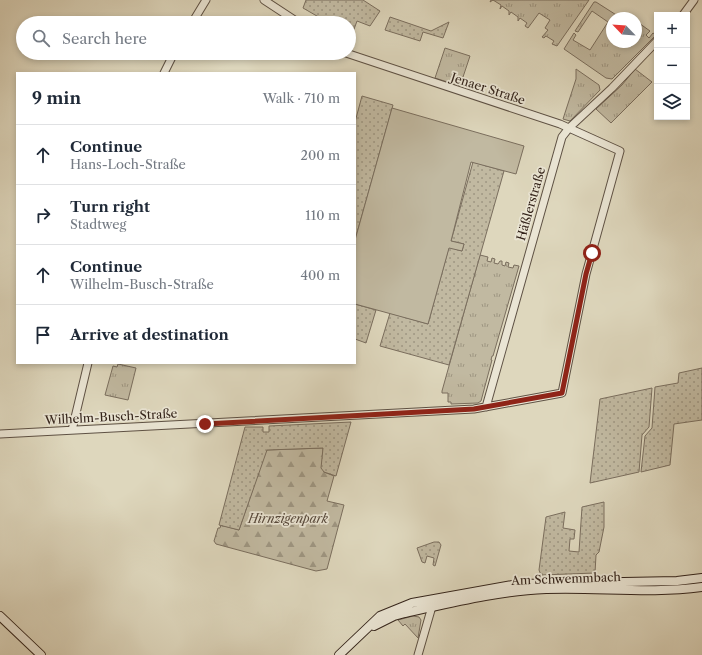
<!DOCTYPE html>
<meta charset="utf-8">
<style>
body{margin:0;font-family:"Libre Caslon Text",serif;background:#f6f6f7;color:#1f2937}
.controls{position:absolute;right:12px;top:12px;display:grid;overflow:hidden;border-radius:0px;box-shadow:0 2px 6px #0003}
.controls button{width:36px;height:36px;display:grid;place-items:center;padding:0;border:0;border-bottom:1px solid #e0e1e3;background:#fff;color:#1f2937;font:20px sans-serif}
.compass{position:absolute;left:606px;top:12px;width:36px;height:36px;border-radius:50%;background:#fff;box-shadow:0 2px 6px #0003;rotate:295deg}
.stop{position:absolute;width:12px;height:12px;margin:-9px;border:3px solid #8f2418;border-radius:50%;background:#fff}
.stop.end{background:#8f2418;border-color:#fff;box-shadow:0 1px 4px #0008}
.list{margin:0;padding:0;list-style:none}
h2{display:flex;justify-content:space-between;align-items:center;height:52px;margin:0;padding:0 16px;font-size:17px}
h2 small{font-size:13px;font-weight:400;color:#747a83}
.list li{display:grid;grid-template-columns:26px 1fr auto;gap:12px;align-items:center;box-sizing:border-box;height:60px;padding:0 16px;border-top:1px solid #e0e1e3}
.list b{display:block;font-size:15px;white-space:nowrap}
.list p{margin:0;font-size:13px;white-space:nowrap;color:#747a83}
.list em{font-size:13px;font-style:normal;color:#747a83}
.icon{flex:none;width:22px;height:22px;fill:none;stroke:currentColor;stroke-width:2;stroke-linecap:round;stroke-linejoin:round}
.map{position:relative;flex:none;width:702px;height:655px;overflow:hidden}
.search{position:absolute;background:#fff;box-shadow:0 2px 6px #0003;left:16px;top:16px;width:340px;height:44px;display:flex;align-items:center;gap:10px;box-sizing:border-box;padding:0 14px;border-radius:22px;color:#747a83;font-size:15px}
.panel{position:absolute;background:#fff;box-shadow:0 2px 6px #0003;left:16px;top:72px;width:340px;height:292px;border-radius:0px}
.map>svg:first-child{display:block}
</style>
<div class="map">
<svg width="702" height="655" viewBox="0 0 702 655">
<defs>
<pattern id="grass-tufts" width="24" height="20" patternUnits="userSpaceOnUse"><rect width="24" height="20" fill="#c1b9a1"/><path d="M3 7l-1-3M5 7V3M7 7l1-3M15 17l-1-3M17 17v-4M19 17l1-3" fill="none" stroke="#9e9682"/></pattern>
<pattern id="forest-firs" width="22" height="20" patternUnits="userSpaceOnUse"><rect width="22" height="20" fill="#c1b9a1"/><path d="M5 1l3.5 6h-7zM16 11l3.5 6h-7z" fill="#9e9682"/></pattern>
<pattern id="park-dots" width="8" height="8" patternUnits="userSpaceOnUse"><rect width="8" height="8" fill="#c1b9a1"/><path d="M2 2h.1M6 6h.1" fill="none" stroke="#9e9682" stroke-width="1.8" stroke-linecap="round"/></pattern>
</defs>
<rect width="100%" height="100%" fill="#ded7bd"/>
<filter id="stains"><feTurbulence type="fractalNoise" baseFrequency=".005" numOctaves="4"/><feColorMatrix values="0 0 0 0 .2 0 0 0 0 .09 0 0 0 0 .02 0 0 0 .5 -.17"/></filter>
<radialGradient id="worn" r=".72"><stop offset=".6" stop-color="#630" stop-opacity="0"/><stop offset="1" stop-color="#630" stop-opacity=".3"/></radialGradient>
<path fill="url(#grass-tufts)" stroke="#7a6e5e" d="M491,0H589L557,46L552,44L554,41L546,36L544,38L542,37L548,30L545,28L550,20L539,13L528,28L525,26L527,23L520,18L518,21V17L511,12L509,15V11L502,6L500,9L501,5L493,0L490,2Z
M594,2H596L621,18H612V42H636V21L650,31L646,35L649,38L653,33L656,35L612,79L606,78L564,49L574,33L576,35L573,40L590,50L608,22L592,11L578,32L575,31Z
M445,48L470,56L460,86L435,78Z
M576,69L599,85L600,90L570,121L563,119L576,79Z
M635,69L652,82L611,123L596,109L622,85Z
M480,255L488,257L487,261L491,262L492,258L495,259L494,263L498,264L500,261H502V265L505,266L506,262L509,263L508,267L513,268L514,265L519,266L493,356H492L491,360H492L481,401L478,403L451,404V402H448V393H442V391Z
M118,364L136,368L128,400L105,395L113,366L117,367Z
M413,616L419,617L421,620L418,638L405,624L403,626L398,620Z"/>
<path fill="url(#forest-firs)" stroke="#7a6e5e" d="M323,448L324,472L334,476L327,501L344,505L327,569L316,571L216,544L214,541L218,528H220L221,525L239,530L266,450Z"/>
<path fill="url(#park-dots)" stroke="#7a6e5e" d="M306,0H363L380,11L370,26L357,21L353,32L349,30V23H329L303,8Z
M390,17L431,31L449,22L443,38L423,32L420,41L385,30Z
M362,96L393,105L355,240V122Z
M473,162L504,171L449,365L380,346L390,313L428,324L449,247L462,251L464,244L451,241Z
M355,304L376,310L366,343L355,339Z
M702,368V420L674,424L670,465L641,472L645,436L652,428L655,387L678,383L679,373Z
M652,388L649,427L642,435L639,472L590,483L600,399Z
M351,422L336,476L324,472L321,468L323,448L267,450L239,530L219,525L245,427H263V432H269V426Z
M604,502V527L599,552L596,555L595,573L541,575L539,570L546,517L565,512L563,528L575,530L574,539H570L569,551L579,552L582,507Z
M434,542H439L441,545L435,566L433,565L434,558L427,556L425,563L422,562L417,548Z"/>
<path fill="#c1b9a1" stroke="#7a6e5e" d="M392,108L524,146L516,174L471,162L451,241L464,244L462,251L449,248L428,324L355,304V240Z"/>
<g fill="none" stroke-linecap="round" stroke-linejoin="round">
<g stroke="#5e5144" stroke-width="9">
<path id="tertiary" d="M264,0L299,23
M683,15L694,0
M192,23L206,0
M164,73L174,53
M486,407L562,137L569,128L612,88L657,41
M72,430L88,363
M0,434L474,409L562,393L586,274L620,151L560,124L346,53
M418,655L433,603"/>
</g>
<g stroke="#34241b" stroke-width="10">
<path id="secondary" d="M0,616L41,655
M374,626L394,616L405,613C451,603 498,591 546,589C598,587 651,594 702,587
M339,655L380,616L412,603L518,584L677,581L702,578"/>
</g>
<use href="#tertiary" stroke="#eae5d4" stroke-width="7"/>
<use href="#secondary" stroke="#eae5d4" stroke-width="8"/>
</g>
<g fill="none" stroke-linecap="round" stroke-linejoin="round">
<path stroke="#8f2418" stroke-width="5" d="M205,424L474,409L562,393L586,274L592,253"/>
</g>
<g text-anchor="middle" stroke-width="3.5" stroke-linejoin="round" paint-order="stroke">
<g font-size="12" fill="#34241b" stroke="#eae5d4">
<text transform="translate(488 89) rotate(18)" y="4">Jenaer Straße</text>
<text transform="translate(531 204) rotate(-74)" y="4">Häßlerstraße</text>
<text transform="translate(111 417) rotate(-3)" y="4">Wilhelm-Busch-Straße</text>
<text transform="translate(566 579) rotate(-2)" y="4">Am Schwemmbach</text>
</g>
<g font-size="12" font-style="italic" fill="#57493c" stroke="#eae5d4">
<text x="288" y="523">Hirnzigenpark</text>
</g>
</g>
<rect width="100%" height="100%" filter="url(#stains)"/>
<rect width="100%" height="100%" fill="url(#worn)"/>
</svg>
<div class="controls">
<button>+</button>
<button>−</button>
<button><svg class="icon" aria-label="layers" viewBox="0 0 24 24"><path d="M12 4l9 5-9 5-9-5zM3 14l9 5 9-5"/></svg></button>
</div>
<svg class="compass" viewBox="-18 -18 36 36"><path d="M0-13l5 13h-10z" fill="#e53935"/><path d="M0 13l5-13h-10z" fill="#747a83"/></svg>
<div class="stop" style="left:592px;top:253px"></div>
<div class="stop end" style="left:205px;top:424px"></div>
<div class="search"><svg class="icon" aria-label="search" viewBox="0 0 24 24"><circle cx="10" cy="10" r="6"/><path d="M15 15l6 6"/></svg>Search here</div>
<section class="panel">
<h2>9 min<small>Walk · 710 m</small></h2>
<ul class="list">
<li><svg class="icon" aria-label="ahead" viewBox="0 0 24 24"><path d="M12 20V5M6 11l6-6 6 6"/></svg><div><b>Continue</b><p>Hans-Loch-Straße</p></div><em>200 m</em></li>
<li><svg class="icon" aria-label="right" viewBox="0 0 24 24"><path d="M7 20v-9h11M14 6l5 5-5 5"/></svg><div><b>Turn right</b><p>Stadtweg</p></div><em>110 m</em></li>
<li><svg class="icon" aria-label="ahead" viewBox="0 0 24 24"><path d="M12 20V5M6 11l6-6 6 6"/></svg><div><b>Continue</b><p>Wilhelm-Busch-Straße</p></div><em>400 m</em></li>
<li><svg class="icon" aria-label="arrive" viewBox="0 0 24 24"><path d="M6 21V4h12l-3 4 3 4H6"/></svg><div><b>Arrive at destination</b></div></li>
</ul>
</section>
</div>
